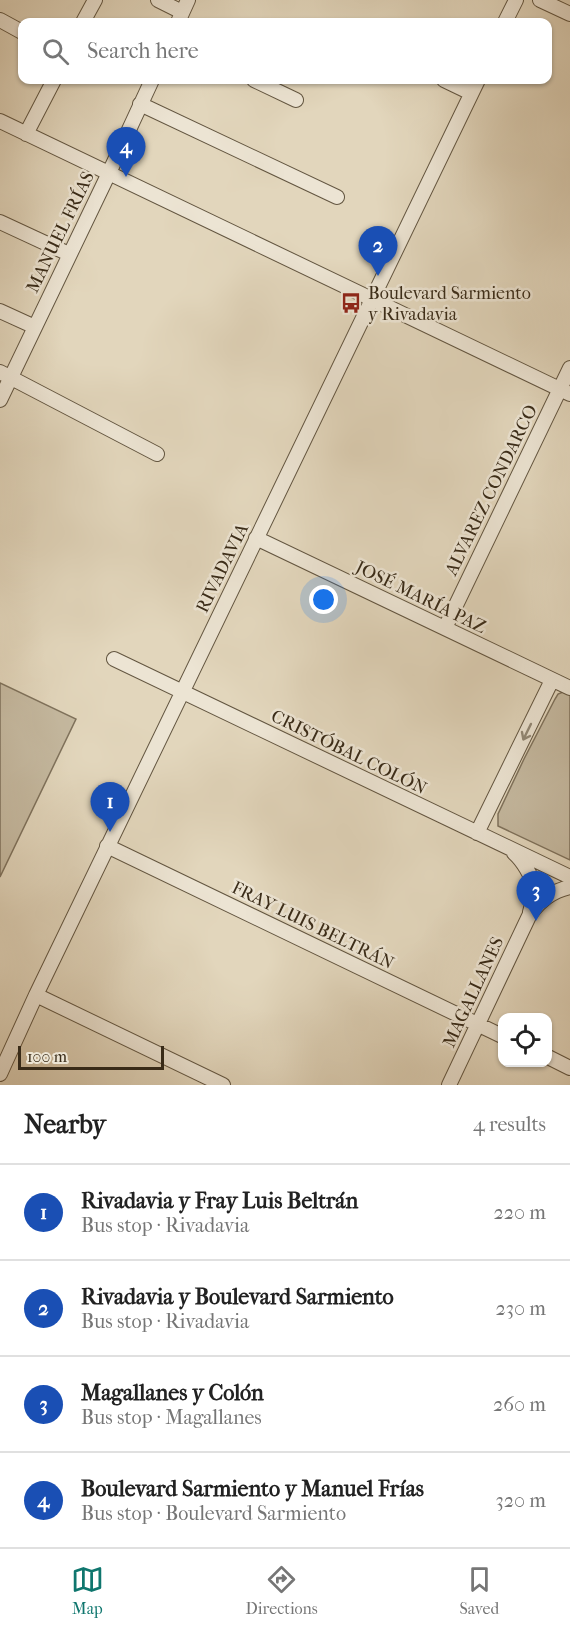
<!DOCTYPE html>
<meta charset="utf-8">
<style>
body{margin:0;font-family:"IM FELL French Canon",serif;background:#f6f6f6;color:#222}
.controls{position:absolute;right:18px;bottom:18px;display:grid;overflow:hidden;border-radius:12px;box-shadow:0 2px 4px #0004}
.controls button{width:54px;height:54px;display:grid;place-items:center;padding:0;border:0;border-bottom:2px solid #e0e0e0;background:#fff;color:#222;font:30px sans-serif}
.scale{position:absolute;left:18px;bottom:15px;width:146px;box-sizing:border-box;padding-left:6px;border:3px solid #392b18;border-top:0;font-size:16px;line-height:21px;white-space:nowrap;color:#392b18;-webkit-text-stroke:4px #ece4d3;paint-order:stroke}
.you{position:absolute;left:324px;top:600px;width:21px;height:21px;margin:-15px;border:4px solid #fff;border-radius:50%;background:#1a73e8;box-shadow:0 0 0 9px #1a73e833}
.badge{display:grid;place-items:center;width:39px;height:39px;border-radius:50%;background:#0f766e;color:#fff;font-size:20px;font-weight:700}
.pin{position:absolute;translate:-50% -50px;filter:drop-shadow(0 2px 3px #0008)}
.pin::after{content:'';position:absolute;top:32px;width:21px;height:18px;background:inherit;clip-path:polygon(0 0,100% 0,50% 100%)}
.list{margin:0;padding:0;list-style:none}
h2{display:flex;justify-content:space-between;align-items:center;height:78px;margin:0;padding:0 24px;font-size:26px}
h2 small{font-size:20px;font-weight:400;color:#767676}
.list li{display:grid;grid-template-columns:39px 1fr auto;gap:18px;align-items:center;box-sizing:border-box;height:96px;padding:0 24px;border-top:2px solid #e0e0e0}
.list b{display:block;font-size:22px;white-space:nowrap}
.list p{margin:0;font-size:20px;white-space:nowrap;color:#767676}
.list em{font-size:20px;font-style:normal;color:#767676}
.icon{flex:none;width:33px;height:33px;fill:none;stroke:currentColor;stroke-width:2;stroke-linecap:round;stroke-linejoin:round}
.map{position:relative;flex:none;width:570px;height:1085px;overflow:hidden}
.search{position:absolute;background:#fff;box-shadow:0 2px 4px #0004;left:18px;right:18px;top:18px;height:66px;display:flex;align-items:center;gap:15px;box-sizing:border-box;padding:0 21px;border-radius:12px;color:#767676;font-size:22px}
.sheet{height:462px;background:#fff}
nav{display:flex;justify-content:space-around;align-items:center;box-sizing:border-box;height:84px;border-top:2px solid #e0e0e0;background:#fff;font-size:16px;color:#767676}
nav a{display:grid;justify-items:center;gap:3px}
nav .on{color:#0f766e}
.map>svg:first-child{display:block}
</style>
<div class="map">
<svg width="570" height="1085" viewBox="0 0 570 1085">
<rect width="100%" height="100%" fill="#e2d6bc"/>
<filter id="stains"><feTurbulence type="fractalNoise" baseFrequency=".00333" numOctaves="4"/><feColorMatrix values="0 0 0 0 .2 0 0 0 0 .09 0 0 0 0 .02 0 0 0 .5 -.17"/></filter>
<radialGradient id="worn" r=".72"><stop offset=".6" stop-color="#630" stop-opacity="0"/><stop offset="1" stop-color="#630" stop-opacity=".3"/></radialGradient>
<path fill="#c5b9a0" stroke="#7f725c" stroke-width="1.5" d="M0,683L76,719L0,877Z
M563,692L570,695V860L498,826V814L524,759L555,699L558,694Z"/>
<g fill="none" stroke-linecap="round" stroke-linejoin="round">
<g stroke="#635641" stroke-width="16">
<path id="minor" d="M158,0L182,12
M540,0L570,14
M0,20L22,32
M83,22L95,0
M178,22L188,0
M505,22L516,0
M254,80L296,100
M444,80L471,93
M140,104L337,197
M0,121L570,394
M26,134L54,80
M0,222L69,254
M0,311L35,327
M0,372L157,454
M0,400L109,173L152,80
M256,538L570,688
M445,628L570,368
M114,659L570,877
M477,833L552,680
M107,846L502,1036
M514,853C523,861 532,876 534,887C535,895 532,905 530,912
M36,995L223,1085
M548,1057L570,1068
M0,1074L36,995L478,80
M449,1085L530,914C541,900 552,891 570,887"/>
</g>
<use href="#minor" stroke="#ece4d3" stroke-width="14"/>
</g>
<defs><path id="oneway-shaft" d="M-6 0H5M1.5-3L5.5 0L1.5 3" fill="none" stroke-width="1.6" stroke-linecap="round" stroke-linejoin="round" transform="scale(1.5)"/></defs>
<use stroke="#928876" href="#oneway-shaft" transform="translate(527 732) rotate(116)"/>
<defs>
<g id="bus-bare" transform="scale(1.62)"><path d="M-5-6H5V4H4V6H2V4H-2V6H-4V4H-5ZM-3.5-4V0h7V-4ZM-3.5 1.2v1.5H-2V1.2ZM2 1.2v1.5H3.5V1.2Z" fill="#8f2418" stroke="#ece4d3" stroke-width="2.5" paint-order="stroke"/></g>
</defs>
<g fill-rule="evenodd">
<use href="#bus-bare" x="351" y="303"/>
</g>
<g text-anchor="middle" stroke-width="5" stroke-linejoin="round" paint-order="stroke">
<g font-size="18" fill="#392b18" stroke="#ece4d3">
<text transform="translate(60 232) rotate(-64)" y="6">MANUEL FRÍAS</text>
<text transform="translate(491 490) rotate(-64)" y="6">ALVAREZ CONDARCO</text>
<text transform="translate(222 568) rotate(-64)" y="6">RIVADAVIA</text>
<text transform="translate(421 597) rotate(26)" y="6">JOSÉ MARÍA PAZ</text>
<text transform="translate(349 752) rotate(26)" y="6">CRISTÓBAL COLÓN</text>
<text transform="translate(313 925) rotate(26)" y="6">FRAY LUIS BELTRÁN</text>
<text transform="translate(473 992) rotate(-65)" y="6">MAGALLANES</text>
</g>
<g font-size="18" fill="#392b18" stroke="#ece4d3" text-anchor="start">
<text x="368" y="299">Boulevard Sarmiento<tspan x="368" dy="21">y Rivadavia</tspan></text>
</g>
</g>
<rect width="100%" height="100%" filter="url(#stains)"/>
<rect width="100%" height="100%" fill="url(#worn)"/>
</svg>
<div class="controls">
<button><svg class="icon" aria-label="locate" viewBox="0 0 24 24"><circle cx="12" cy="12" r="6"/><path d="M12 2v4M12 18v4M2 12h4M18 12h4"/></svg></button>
</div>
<div class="scale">100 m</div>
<div class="you"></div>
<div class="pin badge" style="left:110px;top:832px;background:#1a4fb4">1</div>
<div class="pin badge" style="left:378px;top:276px;background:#1a4fb4">2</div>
<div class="pin badge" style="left:536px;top:921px;background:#1a4fb4">3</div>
<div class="pin badge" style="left:126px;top:177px;background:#1a4fb4">4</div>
<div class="search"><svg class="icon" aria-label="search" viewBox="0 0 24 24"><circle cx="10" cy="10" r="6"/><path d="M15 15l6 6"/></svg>Search here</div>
</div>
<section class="sheet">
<h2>Nearby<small>4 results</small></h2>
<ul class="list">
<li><span class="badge" style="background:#1a4fb4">1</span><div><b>Rivadavia y Fray Luis Beltrán</b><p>Bus stop · Rivadavia</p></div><em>220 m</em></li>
<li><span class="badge" style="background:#1a4fb4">2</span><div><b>Rivadavia y Boulevard Sarmiento</b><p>Bus stop · Rivadavia</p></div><em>230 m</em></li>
<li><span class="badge" style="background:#1a4fb4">3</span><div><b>Magallanes y Colón</b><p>Bus stop · Magallanes</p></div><em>260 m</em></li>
<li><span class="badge" style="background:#1a4fb4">4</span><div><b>Boulevard Sarmiento y Manuel Frías</b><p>Bus stop · Boulevard Sarmiento</p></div><em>320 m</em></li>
</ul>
</section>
<nav>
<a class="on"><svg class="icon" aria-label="map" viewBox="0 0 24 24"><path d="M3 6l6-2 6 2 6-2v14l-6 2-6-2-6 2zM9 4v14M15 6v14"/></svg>Map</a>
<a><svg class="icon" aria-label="directions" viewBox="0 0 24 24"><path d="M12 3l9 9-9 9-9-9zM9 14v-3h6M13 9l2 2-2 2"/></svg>Directions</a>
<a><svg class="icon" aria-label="saved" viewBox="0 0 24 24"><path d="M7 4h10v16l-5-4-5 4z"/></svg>Saved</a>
</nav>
